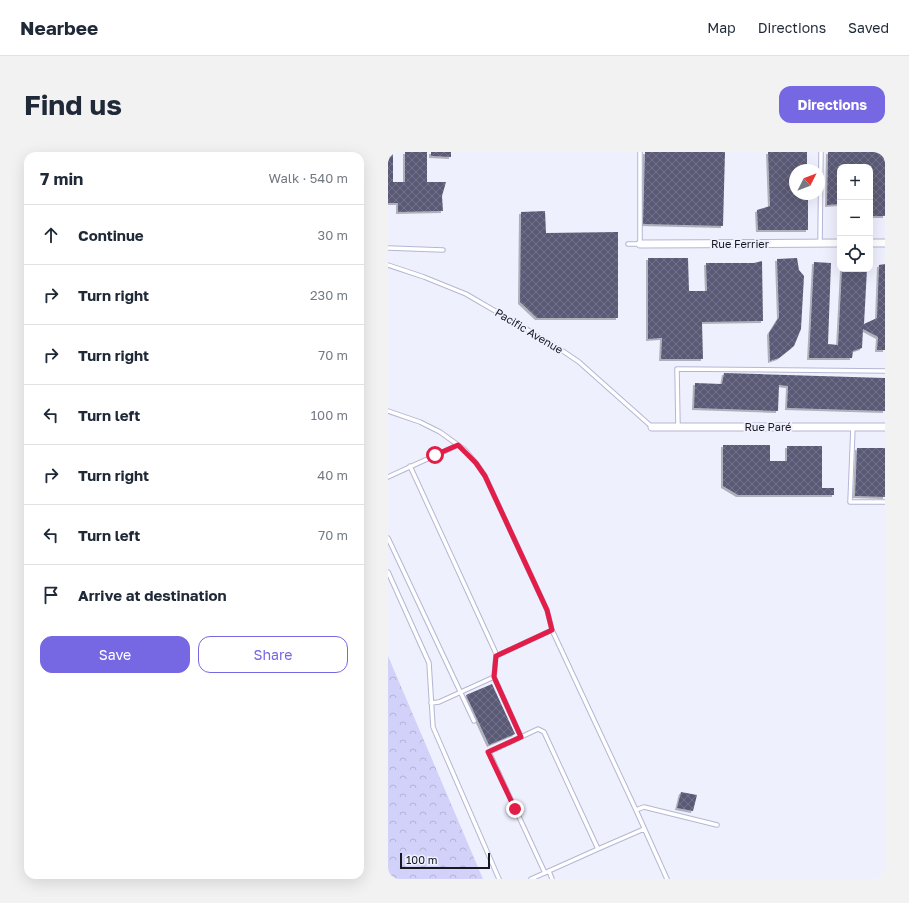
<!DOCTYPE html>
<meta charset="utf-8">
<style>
body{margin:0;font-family:"Golos Text",sans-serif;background:#f2f2f3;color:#1f2937}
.controls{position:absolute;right:12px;top:12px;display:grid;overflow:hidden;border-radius:8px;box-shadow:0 4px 16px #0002}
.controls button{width:36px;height:36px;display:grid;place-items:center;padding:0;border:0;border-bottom:1px solid #e0e1e3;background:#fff;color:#1f2937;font:20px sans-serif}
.compass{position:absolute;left:401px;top:12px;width:36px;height:36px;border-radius:50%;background:#fff;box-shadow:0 4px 16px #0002;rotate:48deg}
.scale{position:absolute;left:12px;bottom:10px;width:90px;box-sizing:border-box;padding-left:4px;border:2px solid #181823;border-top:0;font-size:11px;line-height:14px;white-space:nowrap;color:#181823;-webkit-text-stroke:3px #eff0fd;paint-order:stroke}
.stop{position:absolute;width:12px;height:12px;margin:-9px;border:3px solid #e11d48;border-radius:50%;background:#fff}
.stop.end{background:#e11d48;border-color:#fff;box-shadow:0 1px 4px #0008}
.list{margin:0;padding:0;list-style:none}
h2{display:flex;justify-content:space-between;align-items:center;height:52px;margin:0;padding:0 16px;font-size:17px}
h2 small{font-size:13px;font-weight:400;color:#747a83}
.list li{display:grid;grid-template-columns:26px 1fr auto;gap:12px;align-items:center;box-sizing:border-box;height:60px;padding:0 16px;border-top:1px solid #e0e1e3}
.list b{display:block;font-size:15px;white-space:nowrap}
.list em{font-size:13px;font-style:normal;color:#747a83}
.actions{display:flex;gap:8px;padding:12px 16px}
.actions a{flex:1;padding:9px 0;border:1px solid #7667e2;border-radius:12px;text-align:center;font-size:14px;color:#7667e2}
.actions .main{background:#7667e2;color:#fff}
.icon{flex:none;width:22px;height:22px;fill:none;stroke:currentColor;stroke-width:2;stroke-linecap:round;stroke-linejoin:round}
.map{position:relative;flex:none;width:497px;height:727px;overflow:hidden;border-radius:12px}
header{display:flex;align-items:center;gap:24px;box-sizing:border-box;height:56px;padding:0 20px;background:#fff;border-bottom:1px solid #e0e1e3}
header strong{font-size:19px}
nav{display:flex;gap:22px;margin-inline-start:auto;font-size:14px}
.intro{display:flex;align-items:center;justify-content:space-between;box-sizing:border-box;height:96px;padding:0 24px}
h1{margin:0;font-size:28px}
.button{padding:10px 18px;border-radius:12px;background:#7667e2;color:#fff;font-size:14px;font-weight:700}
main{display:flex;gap:24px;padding:0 24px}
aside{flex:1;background:#fff;border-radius:12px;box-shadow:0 4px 16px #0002}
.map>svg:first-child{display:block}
</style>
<header>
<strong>Nearbee</strong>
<nav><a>Map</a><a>Directions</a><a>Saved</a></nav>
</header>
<div class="intro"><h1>Find us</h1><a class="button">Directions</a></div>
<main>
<aside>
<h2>7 min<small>Walk · 540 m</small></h2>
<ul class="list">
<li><svg class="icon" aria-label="ahead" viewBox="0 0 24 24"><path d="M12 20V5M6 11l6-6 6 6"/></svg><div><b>Continue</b></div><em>30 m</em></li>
<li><svg class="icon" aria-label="right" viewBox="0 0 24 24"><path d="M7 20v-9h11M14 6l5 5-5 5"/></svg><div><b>Turn right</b></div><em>230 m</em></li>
<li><svg class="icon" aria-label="right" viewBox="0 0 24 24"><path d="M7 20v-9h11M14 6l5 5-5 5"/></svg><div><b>Turn right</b></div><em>70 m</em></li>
<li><svg class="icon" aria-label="left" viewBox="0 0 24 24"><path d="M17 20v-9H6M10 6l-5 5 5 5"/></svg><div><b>Turn left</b></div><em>100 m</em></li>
<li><svg class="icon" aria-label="right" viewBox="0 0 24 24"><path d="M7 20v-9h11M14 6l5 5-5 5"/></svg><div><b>Turn right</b></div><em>40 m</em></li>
<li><svg class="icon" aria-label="left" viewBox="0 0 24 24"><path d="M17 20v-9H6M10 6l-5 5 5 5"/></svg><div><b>Turn left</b></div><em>70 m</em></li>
<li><svg class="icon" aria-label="arrive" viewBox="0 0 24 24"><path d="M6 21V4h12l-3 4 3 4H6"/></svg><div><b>Arrive at destination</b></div></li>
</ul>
<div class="actions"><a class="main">Save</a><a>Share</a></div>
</aside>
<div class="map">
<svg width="497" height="727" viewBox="0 0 497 727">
<defs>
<pattern id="forest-crowns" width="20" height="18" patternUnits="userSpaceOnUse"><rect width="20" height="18" fill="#d1d1fa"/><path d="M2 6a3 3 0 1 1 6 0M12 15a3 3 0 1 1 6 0" fill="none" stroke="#b3b3d6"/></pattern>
<pattern id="building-cross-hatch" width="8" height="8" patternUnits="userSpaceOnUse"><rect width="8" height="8" fill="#5a5a76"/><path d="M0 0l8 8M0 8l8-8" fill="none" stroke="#727288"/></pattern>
<filter id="shadow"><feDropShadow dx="-2" dy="2" stdDeviation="0" flood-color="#0004"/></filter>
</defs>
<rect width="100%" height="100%" fill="#eff0fd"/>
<path fill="url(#forest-crowns)" d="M0,504L95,727H0Z"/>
<path fill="url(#building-cross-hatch)" filter="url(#shadow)" d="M0,0H5V30H17V0H39V30H58L54,44L55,59L10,60V51H0Z
M43,0H63V5L43,4Z
M257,0H337L335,74L255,72Z
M380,0H419V18H407V42H420V78H370L369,58L382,54Z
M440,0H497V64H482V15H452V52L439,53Z
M157,59L158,81L230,80V166H149L132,150L133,60Z
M260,106H300L301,139H319L318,111H366L374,109L375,169L314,170L315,207H273L274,186L260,187Z
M409,106L411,118L416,124L413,177L406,194L391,206L382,209L381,181L391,165L389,107Z
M426,110L443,111L440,192L450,193L454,117H479L476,172L489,166L491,113L497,112V198H489L490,185L475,177L474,196L465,199L464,206H421Z
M336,221L497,226V259L399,256L400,234L391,233L390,259L306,256L307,231L334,232Z
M335,293H382V309H399V294H434V336H446V343H350L335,334Z
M469,296H497V345L467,344Z
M104,532L127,582L101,593L78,543Z
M293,640L309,643L305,659L289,656Z"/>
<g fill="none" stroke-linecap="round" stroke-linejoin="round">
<g stroke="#b5b6d5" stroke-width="5.5">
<path id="service" d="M432,91L433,0
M240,92H252V0
M0,96L55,98
M0,113L36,125L78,142L169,195L191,210L264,275
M0,259L32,270L52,280L77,298L88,311L97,324L159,458L164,478L248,658L256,655L329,673
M290,275L289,217L497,219
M465,275L462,350H497
M22,314L106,497L108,502L106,525L133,585L150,577L156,580L210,697L143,727
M0,325L70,293
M0,386L86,569
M0,420L41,511L45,575L111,727
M108,504L164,478
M43,551L51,550L106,525
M133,585L101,600L157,721
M248,658L279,727
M210,697L256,677
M161,719L164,727"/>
</g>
<g stroke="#b5b6d5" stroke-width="9">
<path id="minor" d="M482,91H497
M252,92L452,91
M264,275H497"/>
</g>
<use href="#service" stroke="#fff" stroke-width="3.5"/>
<use href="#minor" stroke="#fff" stroke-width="7"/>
</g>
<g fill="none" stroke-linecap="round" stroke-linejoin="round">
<path stroke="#e11d48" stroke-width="5" d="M47,303L70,293L88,311L97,324L159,458L164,478L108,504L106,525L133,585L100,600L127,657"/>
</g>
<g text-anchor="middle" stroke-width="4" stroke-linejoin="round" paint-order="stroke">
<g font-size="11" fill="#181823" stroke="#eff0fd">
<text x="352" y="96">Rue Ferrier</text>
<text transform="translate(141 179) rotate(31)" y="4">Pacific Avenue</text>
<text x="380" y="279">Rue Paré</text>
</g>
</g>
</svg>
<div class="controls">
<button>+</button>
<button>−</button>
<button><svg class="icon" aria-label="locate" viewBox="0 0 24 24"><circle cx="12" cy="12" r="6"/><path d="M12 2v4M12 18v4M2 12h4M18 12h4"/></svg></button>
</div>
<svg class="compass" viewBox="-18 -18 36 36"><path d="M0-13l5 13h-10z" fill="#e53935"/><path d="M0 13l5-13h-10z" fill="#747a83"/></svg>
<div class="scale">100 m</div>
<div class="stop" style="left:47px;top:303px"></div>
<div class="stop end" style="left:127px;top:657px"></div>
</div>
</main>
